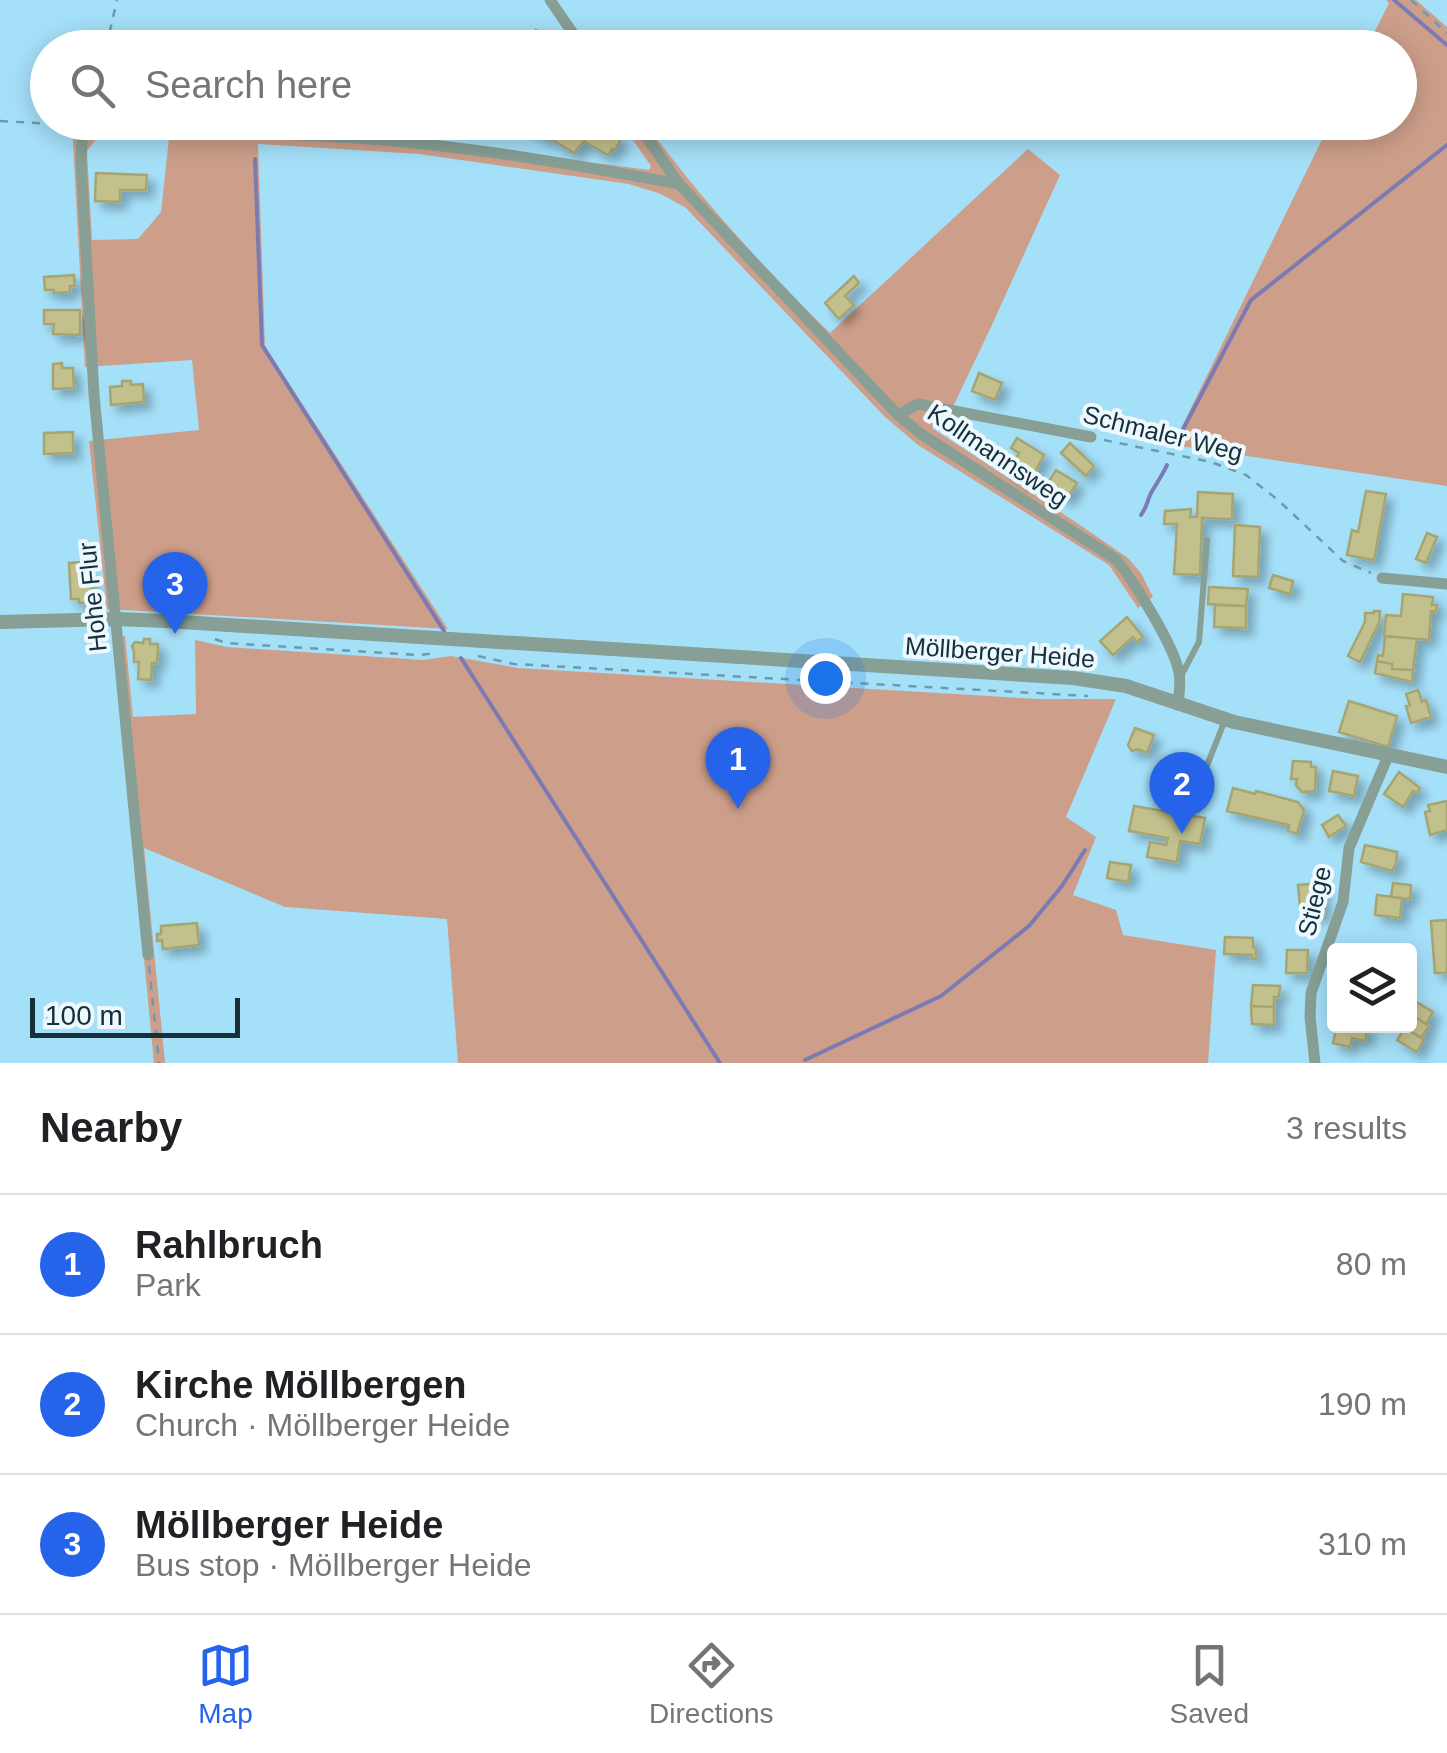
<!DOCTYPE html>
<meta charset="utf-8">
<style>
body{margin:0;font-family:Helvetica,sans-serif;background:#f2f2f2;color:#202124}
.controls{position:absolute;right:30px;bottom:30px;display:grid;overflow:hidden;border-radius:10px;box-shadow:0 5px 25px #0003}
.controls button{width:90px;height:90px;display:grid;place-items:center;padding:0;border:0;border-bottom:2px solid #e0e0e0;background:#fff;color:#202124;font:50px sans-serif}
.scale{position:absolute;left:30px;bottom:25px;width:210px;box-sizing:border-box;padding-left:10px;border:5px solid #172f39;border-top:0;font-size:28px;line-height:35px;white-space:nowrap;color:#172f39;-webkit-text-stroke:8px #edf9fe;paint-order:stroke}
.you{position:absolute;left:825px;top:678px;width:35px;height:35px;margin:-25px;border:8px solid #fff;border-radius:50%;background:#1a73e8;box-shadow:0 0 0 15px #1a73e833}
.badge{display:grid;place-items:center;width:65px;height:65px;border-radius:50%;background:#2563eb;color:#fff;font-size:32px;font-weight:700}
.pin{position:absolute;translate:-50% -82px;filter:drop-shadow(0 2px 5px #0008)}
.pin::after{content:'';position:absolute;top:52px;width:35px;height:30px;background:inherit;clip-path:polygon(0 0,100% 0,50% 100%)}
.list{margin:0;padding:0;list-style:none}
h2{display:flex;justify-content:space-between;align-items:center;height:130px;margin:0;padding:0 40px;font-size:42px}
h2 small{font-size:32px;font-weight:400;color:#757577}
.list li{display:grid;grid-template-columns:65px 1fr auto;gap:30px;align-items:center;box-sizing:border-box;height:140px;padding:0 40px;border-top:2px solid #e0e0e0}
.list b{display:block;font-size:38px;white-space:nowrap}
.list p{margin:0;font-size:32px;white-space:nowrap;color:#757577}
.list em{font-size:32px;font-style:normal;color:#757577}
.icon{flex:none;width:55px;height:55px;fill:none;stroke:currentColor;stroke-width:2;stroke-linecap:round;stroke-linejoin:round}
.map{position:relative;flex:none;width:1447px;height:1063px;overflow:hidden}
.search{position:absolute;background:#fff;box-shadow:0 5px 25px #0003;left:30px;right:30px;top:30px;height:110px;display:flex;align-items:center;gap:25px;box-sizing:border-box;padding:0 35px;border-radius:55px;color:#757577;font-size:38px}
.sheet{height:550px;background:#fff}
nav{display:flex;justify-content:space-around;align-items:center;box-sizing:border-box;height:140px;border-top:2px solid #e0e0e0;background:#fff;font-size:28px;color:#757577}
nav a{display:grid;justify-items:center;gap:5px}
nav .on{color:#2563eb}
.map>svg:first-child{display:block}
</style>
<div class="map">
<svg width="1447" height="1063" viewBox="0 0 1447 1063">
<defs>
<filter id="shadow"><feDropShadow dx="7" dy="7" stdDeviation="5" flood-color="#0004"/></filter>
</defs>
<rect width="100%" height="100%" fill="#a5e0f9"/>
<path fill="#cd9f8a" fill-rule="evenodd" d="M1386,0H1416L1447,27V486L1173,445L1330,123L1400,122V48L1367,47L1389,3Z
M72,123H108L421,140L649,170L651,166L621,123H645C700,198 764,268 830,333L1028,149L1060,175L991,327L950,413L940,412L932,428L1074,521L1128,558L1141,573L1153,597L1138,608L1109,565L918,445L885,417L686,208L661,194L629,184L419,154L258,144L265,346L448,629L107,609L89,441L199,430L192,360L85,367ZM100,134L169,138L161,212L138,239L92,240L87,151Z
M125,636L133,717L196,714L195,640L227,647L423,660L451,656L518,668L1038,699H1116L1066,817L1096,837L1073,895L1116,910L1123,935L1216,950L1208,1063H458L447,919L285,907L144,848L165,1063H154L113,637Z"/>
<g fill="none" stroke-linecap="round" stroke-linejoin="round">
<path stroke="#7c7ab3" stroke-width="4" d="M1394,0L1447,45
M255,159L262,345L444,631
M1180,435L1251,300L1447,145
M1141,515C1147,507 1147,501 1151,493C1156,484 1162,476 1167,465
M461,658L720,1063
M805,1060L941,996L1029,926L1062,886L1085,850"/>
</g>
<path fill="#c2c08c" stroke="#a6a471" stroke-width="2.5" filter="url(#shadow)" d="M536,30L552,40L548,48H525Z
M529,122H565L560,130L555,127L548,140L526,127Z
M565,122H593L621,139L615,150L612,149L608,155L584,141L574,153L553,140Z
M96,173L147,175L146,190H120V202L95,201Z
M74,275L75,286H70V292L54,293V290H45L44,277Z
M854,276L859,283L845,296L854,305L839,319L825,303Z
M44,310H80V335L53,334L54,324H44Z
M62,363V368H73L74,388L53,389V364Z
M979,373L1002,383L995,400L972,391Z
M122,381H131V385L143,384L144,402L111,405L110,387L122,386Z
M73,432V453L44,454V433Z
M1017,438L1044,455L1029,483L1009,471L1019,453L1011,448Z
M1070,443L1094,466L1086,476L1061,453Z
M1056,470L1077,483L1067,499L1046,486Z
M1366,491L1386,494L1374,560L1347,555L1352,530L1358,532Z
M1198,492L1233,494L1232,519L1202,518L1200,575L1174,574L1177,524H1164L1165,511L1191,509L1190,517H1197Z
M1235,525L1260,527L1258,577L1233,576Z
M1427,533L1437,537L1426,563L1416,559Z
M83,562V573H91L92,599H85V603H79V599H71L69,563Z
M1273,575L1293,581L1290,594L1269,588Z
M1209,587L1248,589L1246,606L1208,604Z
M1403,594L1433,597L1432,605H1437L1436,612L1431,611L1429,640L1384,636L1386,615L1401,616Z
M1215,605L1246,606V628L1214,627Z
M1374,611H1380L1379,623L1360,662L1348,656L1365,622V613H1374Z
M1127,617L1143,637L1137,642L1133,637L1113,655L1100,641Z
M1385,636L1417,639L1413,670L1392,669V664L1377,661L1378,655L1383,656Z
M144,639H150V644H158L157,663H152L151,680L138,679L139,662H134V652L132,646L135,642L143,643Z
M1377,661L1392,664V669L1413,670L1412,682L1375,673Z
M1418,690L1422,702L1426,700L1431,717L1411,723L1406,706L1410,705L1406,694Z
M1349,701L1397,716L1388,747L1339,732Z
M1135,728L1154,735L1147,753L1138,749L1132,751L1128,745Z
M1293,761L1311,762V767H1316L1315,791L1302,792L1296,785L1297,779H1291Z
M1333,771L1358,776L1354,796L1329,791Z
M1399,772L1420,788L1417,793L1413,791L1403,807L1384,794Z
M1233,788L1255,794L1256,791L1298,802L1304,810L1297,834L1288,831L1289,825L1227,811Z
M1447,801V830L1430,835L1425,812L1430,811L1428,805Z
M1134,806L1205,818L1200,844L1180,841L1177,862L1147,857L1150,842L1166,845L1168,838L1129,831Z
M1338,815L1346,826L1329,837L1322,825Z
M1365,845L1397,852L1396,863L1392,871L1361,862Z
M1110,862L1131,865L1128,882L1107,878Z
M1321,883L1324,914L1301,916L1298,885Z
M1393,883L1411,885L1410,899L1391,897Z
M1377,895L1402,898L1400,918L1375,915Z
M1447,920V973H1435L1431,921Z
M197,923L199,945L163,949L162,940L157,941V934H161V926Z
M1225,937L1253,938V947L1256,948V959H1252V955L1224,954Z
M1287,950H1308L1307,973H1286Z
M1253,985L1280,986L1279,997H1274V1007L1251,1006Z
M1413,1000L1433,1012L1426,1024L1410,1014V1006Z
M1251,1006L1274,1007V1025L1252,1024Z
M1410,1014L1429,1026L1421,1038L1402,1026H1410Z
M1337,1026H1368L1365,1041L1352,1038L1350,1047L1333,1043Z
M1405,1028L1424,1039L1417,1052L1397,1040Z"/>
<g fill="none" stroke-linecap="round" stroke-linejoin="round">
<path stroke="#6d9aad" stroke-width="2.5" stroke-dasharray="8 8" stroke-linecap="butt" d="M1411,0L1447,33
M106,48L117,0
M0,121L73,125
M1104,440L1211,462L1246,475L1278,500L1343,561L1371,573
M215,639L226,643L419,655L436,653
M478,656L514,664L1088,696
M149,966L159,1063"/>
<path stroke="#879f94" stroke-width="6" d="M1182,674L1199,642L1207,540
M1177,800H1188L1204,773L1225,720"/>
<path stroke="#879f94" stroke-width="11" d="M550,0L583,48
M636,122L679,184L898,415L921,434L1117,560C1134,582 1175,647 1179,673C1181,683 1179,695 1178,705
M898,415L918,404L1091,437
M1382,578L1447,584
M148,955L94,395L81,160L82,142L86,126C175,130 265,132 354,138C463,145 571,164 679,184
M1315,1063L1310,1017L1311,993L1343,902L1349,848L1388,756"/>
<path stroke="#879f94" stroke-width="14" d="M0,622L117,619L165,621L1073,678L1126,686L1234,722L1447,767"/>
</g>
<g text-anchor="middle" stroke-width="8" stroke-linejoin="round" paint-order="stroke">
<g font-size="25" fill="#172f39" stroke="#edf9fe">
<text transform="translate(1163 433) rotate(14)" y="9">Schmaler Weg</text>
<text transform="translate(998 455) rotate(34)" y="9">Kollmannsweg</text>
<text transform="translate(92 597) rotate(-96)" y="9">Hohe Flur</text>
<text transform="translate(1000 652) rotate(4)" y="9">Möllberger Heide</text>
<text transform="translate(1314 901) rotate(-76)" y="9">Stiege</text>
</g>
</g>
</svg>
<div class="controls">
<button><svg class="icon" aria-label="layers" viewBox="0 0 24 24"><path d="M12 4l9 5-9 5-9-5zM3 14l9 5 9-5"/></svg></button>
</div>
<div class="scale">100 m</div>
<div class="you"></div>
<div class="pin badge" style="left:738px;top:809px">1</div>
<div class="pin badge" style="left:1182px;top:834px">2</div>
<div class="pin badge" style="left:175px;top:634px">3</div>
<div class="search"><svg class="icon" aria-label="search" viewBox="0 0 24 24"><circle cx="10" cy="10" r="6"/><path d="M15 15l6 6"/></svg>Search here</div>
</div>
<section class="sheet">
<h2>Nearby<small>3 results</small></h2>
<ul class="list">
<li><span class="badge">1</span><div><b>Rahlbruch</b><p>Park</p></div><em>80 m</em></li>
<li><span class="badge">2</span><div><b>Kirche Möllbergen</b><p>Church · Möllberger Heide</p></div><em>190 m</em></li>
<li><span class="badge">3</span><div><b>Möllberger Heide</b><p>Bus stop · Möllberger Heide</p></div><em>310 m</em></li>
</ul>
</section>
<nav>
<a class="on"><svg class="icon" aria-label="map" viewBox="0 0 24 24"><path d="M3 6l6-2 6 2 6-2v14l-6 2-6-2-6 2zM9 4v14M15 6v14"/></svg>Map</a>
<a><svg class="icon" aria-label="directions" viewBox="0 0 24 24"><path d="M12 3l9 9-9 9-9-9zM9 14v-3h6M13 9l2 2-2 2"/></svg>Directions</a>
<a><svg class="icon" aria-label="saved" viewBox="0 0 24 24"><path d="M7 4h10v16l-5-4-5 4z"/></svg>Saved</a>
</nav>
